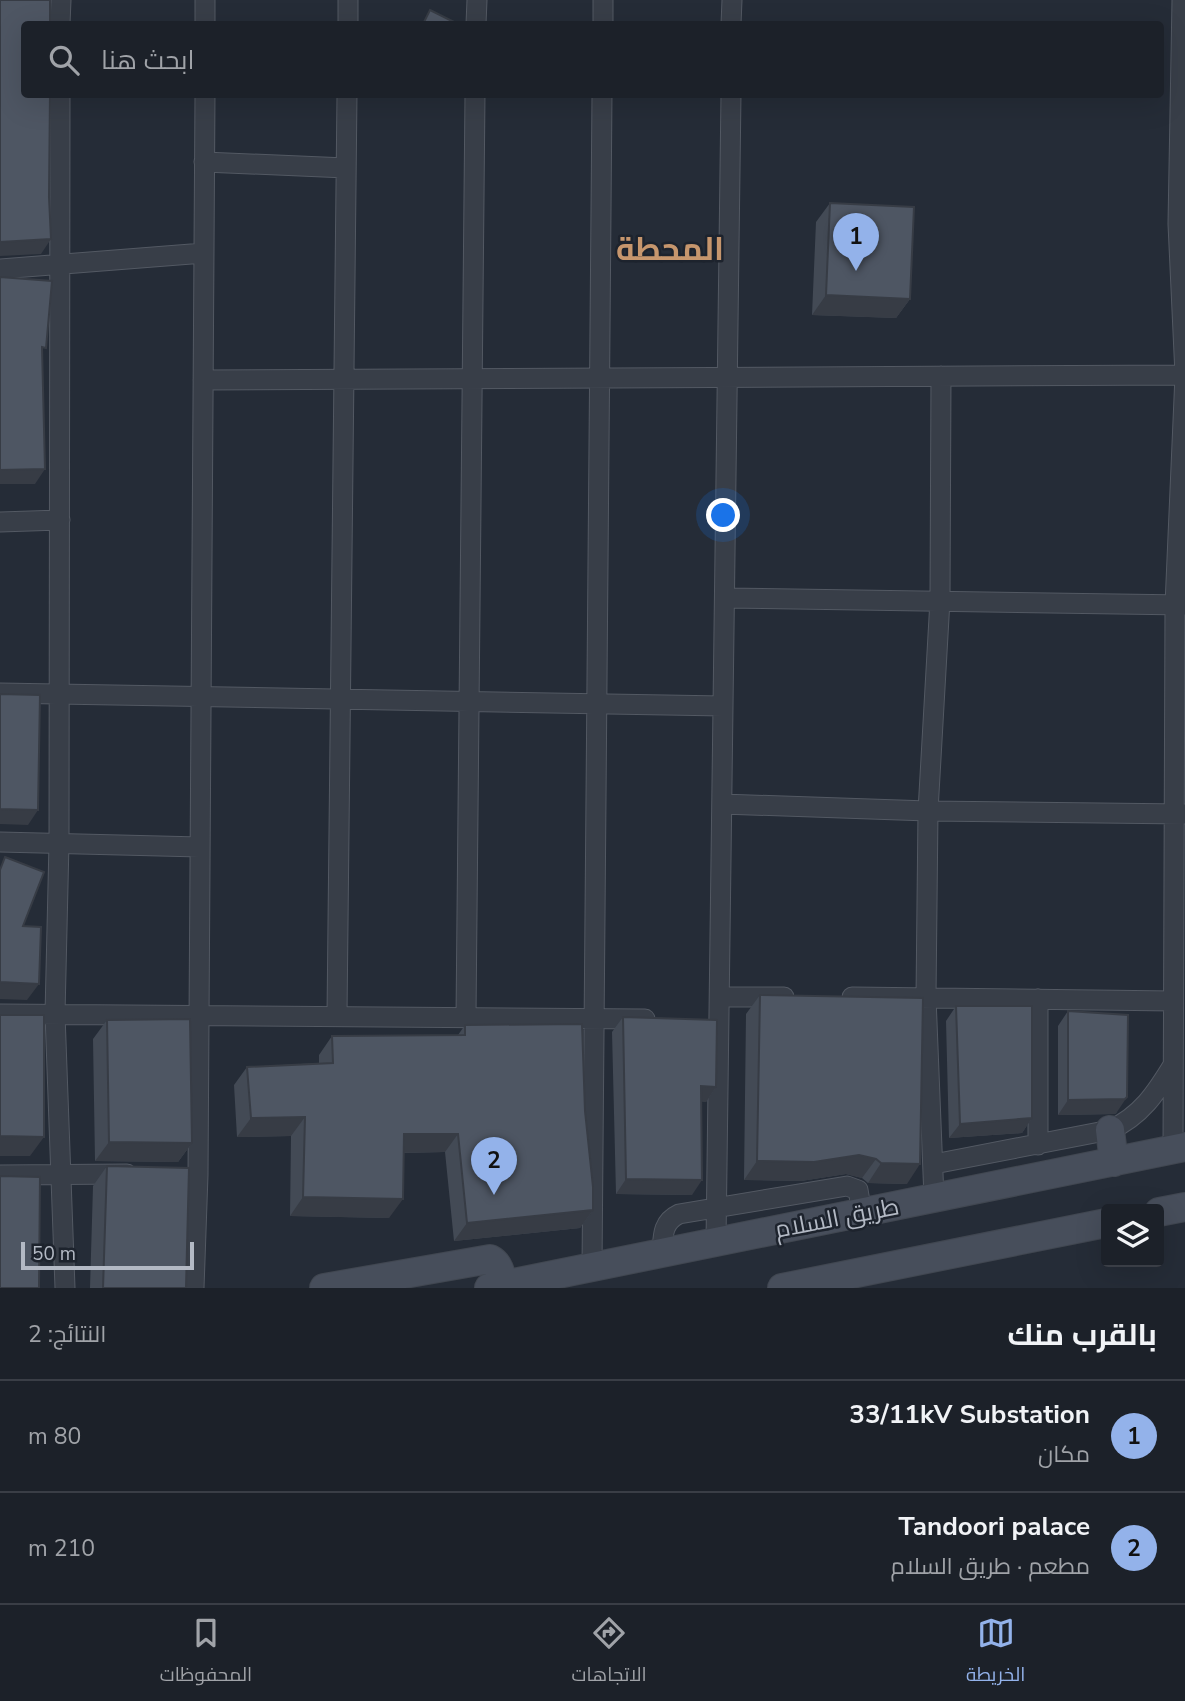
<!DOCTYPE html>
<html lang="ar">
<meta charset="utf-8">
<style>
body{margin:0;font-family:"Nunito Sans",Cairo,sans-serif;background:#292e35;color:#f1f3f6;direction:rtl}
.controls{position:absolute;right:21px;bottom:21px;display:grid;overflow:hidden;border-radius:7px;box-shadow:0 7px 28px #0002}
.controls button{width:63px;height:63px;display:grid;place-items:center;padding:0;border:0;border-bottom:2px solid #3a3e46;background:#1c2129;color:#f1f3f6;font:35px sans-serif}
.scale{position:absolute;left:21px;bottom:18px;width:173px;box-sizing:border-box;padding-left:7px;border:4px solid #b3b9c4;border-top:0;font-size:19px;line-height:24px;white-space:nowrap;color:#b3b9c4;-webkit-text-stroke:5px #1d232d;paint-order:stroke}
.you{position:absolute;left:724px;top:516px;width:24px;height:24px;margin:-18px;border:5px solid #fff;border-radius:50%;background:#1a73e8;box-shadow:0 0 0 10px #1a73e833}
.badge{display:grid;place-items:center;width:46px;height:46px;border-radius:50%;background:#93b2ea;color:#111;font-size:23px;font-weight:700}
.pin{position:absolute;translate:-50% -58px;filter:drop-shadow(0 2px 4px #0008)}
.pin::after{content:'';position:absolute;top:37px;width:24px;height:21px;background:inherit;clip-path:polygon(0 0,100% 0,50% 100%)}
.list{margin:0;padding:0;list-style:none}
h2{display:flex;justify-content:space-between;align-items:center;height:91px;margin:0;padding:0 28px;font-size:30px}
h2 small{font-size:23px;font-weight:400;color:#a0a3a8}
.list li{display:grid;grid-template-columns:46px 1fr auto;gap:21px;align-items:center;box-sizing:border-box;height:112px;padding:0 28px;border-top:2px solid #3a3e46}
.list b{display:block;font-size:26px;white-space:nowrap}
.list p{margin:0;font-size:23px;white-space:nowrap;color:#a0a3a8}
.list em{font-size:23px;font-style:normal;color:#a0a3a8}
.icon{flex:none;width:38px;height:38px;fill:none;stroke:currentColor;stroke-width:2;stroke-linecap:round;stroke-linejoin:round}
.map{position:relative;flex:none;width:1185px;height:1288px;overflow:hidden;direction:ltr}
.search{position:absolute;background:#1c2129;box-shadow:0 7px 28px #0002;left:21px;right:21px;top:21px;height:77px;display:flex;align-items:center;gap:18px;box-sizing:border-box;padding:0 24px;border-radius:7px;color:#a0a3a8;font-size:26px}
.sheet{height:315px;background:#1c2129}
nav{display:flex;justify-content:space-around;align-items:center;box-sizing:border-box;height:98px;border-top:2px solid #3a3e46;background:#1c2129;font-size:19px;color:#a0a3a8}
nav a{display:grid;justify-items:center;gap:4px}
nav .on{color:#93b2ea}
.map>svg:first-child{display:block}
</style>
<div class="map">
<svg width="1185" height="1288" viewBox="0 0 1185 1288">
<rect width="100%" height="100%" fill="#252c37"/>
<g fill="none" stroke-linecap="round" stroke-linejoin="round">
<g stroke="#535963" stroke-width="21">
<path id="street" d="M60,24L61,0
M205,24V0
M348,24V0
M476,24L477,0
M603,24V0
M731,24L732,0
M60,94L59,843L55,1014L65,1288
M204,162L346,168
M0,269L204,253
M203,380L1185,375
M0,522L60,520
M725,598L1185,605
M0,693L723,706
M722,804L928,811L1184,814
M0,842L200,847
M720,997H784
M852,997L1173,1001
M0,1014L645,1019
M337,1016L347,94
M466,1017L475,94
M1038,1145V999
M1173,1149L1175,605L1185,375L1178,224L1182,0
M934,1164L1110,1130C1141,1116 1156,1093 1173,1065
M0,1175L127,1174
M934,1198L926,997L928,811L940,600L941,376
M716,1242L731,94
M662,1253C663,1236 662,1222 679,1214L847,1186L858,1190L862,1213
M592,1267L602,94
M194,1288L198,1175L205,94"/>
</g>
<g stroke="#414751" stroke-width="30">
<path id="secondary" d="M1110,1130L1114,1162
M1159,1212L1185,1207
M324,1288L490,1259C500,1264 501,1275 503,1285
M489,1288L1185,1147
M782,1288L1106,1223"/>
</g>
<use href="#street" stroke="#383e48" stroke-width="19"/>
<use href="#secondary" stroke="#474e5b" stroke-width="28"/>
</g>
<path fill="#434a55" d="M830,203L910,299L896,318L812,315L816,222Z
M760,995L907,1184L868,1183L862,1178L846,1174L801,1181L744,1180L746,1014Z
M956,1006L1032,1118L1022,1133L949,1138L946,1021Z
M1068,1011L1117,1112L1115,1114L1058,1115V1026Z
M623,1017L716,1087L706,1102L701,1101L692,1195L616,1194L612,1032Z
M107,1020L192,1143L178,1162L95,1161L93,1039Z
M465,1025L585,1111L593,1210L580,1228L454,1241L445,1152L404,1153L389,1218L290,1216L291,1136L237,1137L234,1085L247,1067L319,1063V1055L332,1036L458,1035Z
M107,1166L186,1288H90L93,1186Z"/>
<path fill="#373c45" d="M51,239L41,254L0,256V242Z
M826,295L910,299L896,318L812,315Z
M45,469L35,484H0V470Z
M0,809L38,810L28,825L0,824Z
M0,982L39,984L27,1000L0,999Z
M701,1086L716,1087L706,1102L691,1101Z
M1127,1097L1117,1112L1115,1114L1058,1115L1068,1100Z
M305,1117L291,1136L237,1137L251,1118Z
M1032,1118L1022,1133L949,1138L960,1124Z
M404,1134H458L445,1152L391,1153Z
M0,1136L44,1137L30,1156H0Z
M109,1142L192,1143L178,1162L95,1161Z
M859,1155L876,1159L862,1178L846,1174L801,1181L744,1180L757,1161Z
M881,1163L920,1164L907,1184L868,1183Z
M626,1179L702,1180L692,1195L616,1194Z
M303,1197L403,1199L389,1218L290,1216Z
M593,1210L580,1228L454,1241L467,1223Z"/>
<path fill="#4e5663" stroke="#373c45" stroke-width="2" d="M0,0H50V24H24V94H50L49,197L51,239L0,242Z
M430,10L458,24H423Z
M830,203L914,207L910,299L826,295Z
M0,277L52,281L46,348L42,347L45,469L0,470Z
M0,694L40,695L38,810L0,809Z
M5,857L44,872L23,926L41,927L39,984L0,982V870Z
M760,995L923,998L920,1164L881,1163L876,1159L859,1155L814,1162L757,1161Z
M956,1006H1032V1118L960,1124Z
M1068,1011L1128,1015L1127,1097L1125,1099L1068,1100Z
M0,1015H44V1137L0,1136Z
M623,1017L717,1020L716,1087L701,1086L702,1180L626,1179Z
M190,1019L192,1143L109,1142L107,1020Z
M582,1024L585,1111L593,1187V1210L467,1223L458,1134H404L403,1199L303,1197L305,1117L251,1118L247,1067L333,1063L332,1036L465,1035V1025Z
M107,1166L189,1168L186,1288H103Z
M0,1176L40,1177L39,1288H0Z"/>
<g text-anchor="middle" stroke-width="5" stroke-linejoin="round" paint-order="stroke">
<g font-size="24" fill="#b3b9c4" stroke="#1d232d">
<text transform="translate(837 1218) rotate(-11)" y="8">طريق السلام</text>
</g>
<g font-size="32" font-weight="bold" fill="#c6966d" stroke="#1d232d">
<text x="670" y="260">المحطة</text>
</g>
</g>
</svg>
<div class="controls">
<button><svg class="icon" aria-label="layers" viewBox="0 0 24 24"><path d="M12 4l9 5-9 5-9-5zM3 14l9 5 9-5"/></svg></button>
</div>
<div class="scale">50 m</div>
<div class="you"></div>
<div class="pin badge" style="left:856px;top:271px">1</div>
<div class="pin badge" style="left:494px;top:1195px">2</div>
<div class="search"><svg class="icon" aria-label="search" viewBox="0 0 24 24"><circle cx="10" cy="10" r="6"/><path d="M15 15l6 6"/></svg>ابحث هنا</div>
</div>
<section class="sheet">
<h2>بالقرب منك<small>النتائج: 2</small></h2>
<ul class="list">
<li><span class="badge">1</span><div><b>33/11kV Substation</b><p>مكان</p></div><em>80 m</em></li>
<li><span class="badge">2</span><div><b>Tandoori palace</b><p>مطعم · طريق السلام</p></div><em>210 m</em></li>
</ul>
</section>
<nav>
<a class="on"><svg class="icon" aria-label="map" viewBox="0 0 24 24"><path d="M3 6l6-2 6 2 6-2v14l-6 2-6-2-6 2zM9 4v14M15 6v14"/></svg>الخريطة</a>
<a><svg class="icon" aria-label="directions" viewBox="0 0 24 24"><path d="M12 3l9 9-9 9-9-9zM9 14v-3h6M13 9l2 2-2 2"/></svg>الاتجاهات</a>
<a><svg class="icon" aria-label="saved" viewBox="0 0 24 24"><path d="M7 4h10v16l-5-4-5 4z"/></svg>المحفوظات</a>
</nav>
